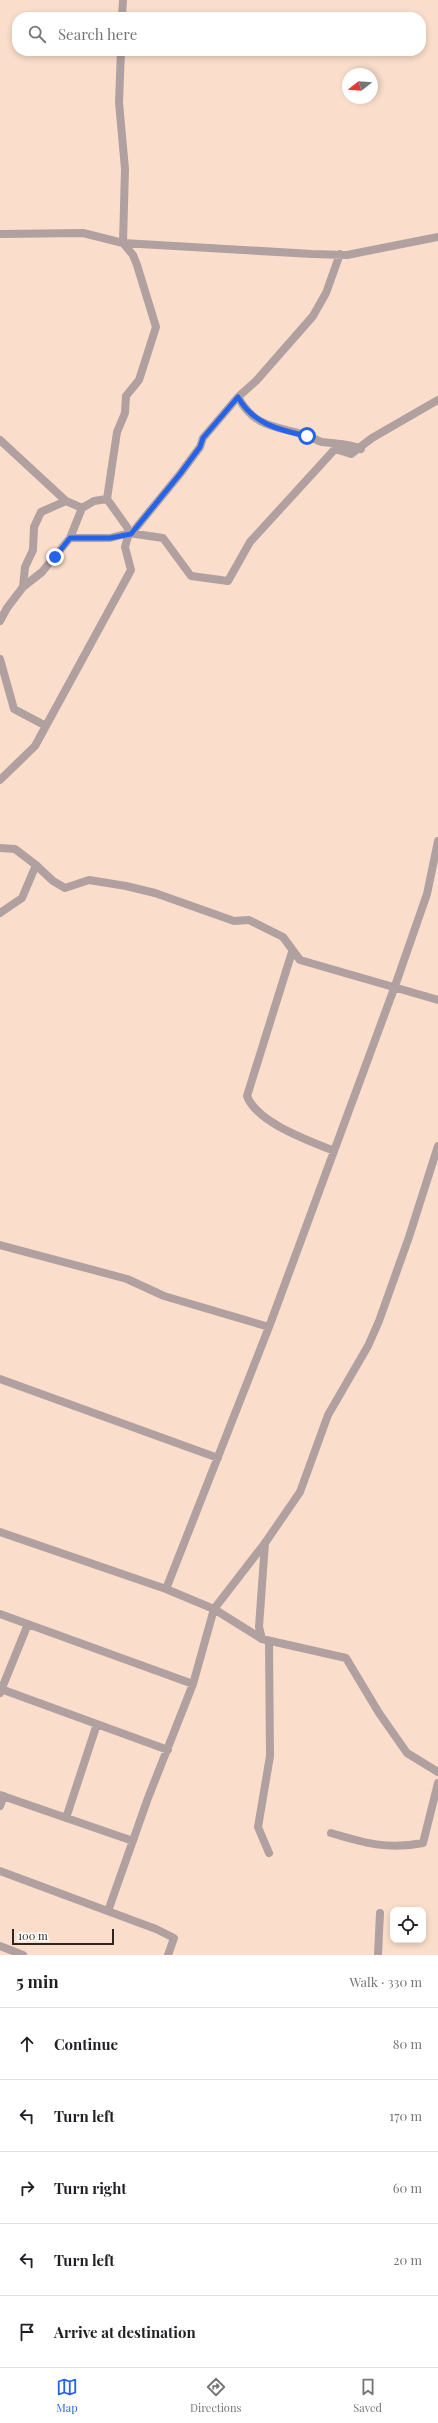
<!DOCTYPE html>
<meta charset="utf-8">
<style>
body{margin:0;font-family:"Playfair Display",serif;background:#f2f2f2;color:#202124}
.controls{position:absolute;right:12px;bottom:12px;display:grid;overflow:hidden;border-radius:8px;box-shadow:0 2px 6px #0003}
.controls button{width:36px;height:36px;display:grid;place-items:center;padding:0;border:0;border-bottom:1px solid #e0e0e0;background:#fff;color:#202124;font:20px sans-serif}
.compass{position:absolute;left:342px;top:68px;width:36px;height:36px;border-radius:50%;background:#fff;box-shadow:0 2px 6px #0003;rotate:253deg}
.scale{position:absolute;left:12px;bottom:10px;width:102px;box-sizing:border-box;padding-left:4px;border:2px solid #2f251e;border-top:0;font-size:11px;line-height:14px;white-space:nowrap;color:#2f251e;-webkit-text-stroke:3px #fff;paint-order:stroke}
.stop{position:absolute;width:12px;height:12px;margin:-9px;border:3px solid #2563eb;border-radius:50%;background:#fff}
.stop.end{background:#2563eb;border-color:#fff;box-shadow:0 1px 4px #0008}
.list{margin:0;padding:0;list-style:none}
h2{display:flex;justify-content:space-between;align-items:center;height:52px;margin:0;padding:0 16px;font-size:17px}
h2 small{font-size:13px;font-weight:400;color:#757577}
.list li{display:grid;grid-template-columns:26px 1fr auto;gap:12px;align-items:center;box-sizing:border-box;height:72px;padding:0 16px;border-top:1px solid #e0e0e0}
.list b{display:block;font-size:15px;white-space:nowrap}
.list em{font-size:13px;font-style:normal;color:#757577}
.icon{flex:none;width:22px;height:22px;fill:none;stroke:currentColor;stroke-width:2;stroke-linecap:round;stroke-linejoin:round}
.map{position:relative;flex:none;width:438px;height:1955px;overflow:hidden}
.search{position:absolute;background:#fff;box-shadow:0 2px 6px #0003;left:12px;right:12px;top:12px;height:44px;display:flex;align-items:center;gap:10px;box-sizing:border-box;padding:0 14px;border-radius:16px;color:#757577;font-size:15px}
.sheet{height:412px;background:#fff}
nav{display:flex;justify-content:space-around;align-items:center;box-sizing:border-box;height:56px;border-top:1px solid #e0e0e0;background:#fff;font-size:11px;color:#757577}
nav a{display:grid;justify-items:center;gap:2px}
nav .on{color:#2563eb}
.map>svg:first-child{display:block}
</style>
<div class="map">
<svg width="438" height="1955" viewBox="0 0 438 1955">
<rect width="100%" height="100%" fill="#fadecb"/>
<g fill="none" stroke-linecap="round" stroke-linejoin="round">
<path stroke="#b0a09f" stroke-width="8" d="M122,17L123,0
M121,51L119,102L125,169L123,243L312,254L347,255L438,237
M0,234L83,233L123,243L133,255L137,265L156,327L139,380L126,396L125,413L117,432L107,499
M238,397C255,429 278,426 308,436C312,437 317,441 322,442C336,444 348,443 361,449
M0,440L66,501L82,508L94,501L107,499L127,527L129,533L125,547L131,570L35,746L0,780
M131,534L180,474L200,447L203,438L238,397L256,381L313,316L326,293L340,254
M70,538H110L129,533L163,538L191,576L228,581L250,542L335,449L351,454L372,438L438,400
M23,587L42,572L70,538L82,508
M0,621L7,608L23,587L25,567L33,550L34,527L41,512L66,501
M0,659L14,709L46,726
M0,848L15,849L36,865L22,898L0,913
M36,865L53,881L65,888L89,880L126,886L155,893L234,921L249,920L283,937L300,960L438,1000
M292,952L247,1096C257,1123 310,1141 334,1151
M0,1245L127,1279L164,1296L269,1327
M0,1379L218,1458
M0,1532L166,1589L214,1609L262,1639L346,1658L379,1713L407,1753L438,1772
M166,1589L269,1327L395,986L427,894L438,841
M0,1614L193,1684
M262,1639L259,1627L265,1543
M269,1641L270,1756L258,1827L269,1853
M1,1689L168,1750
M0,1693L28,1624
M0,1795L133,1841
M0,1806L4,1796
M66,1818L97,1724
M331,1833C364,1843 388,1850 423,1843L438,1783
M0,1871L156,1929L174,1938L168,1955
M108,1911L148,1798L193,1684L214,1609L265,1543L300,1492L328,1415L368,1346L379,1321L409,1237L438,1146
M0,1946L23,1955
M378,1955L380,1913"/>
</g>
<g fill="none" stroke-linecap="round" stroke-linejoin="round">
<path stroke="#2563eb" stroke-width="5" d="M55,557L70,538H110L131,534L180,474L200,447L203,438L238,397C253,424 279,430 307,436"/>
</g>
</svg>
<div class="controls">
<button><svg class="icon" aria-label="locate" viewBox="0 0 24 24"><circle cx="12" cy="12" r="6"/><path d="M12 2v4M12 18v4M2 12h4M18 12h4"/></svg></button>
</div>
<svg class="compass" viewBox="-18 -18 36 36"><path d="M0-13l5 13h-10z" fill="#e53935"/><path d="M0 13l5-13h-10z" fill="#757577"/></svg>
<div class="scale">100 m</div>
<div class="stop" style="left:307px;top:436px"></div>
<div class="stop end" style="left:55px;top:557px"></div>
<div class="search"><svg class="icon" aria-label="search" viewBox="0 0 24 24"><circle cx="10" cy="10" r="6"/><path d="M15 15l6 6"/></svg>Search here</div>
</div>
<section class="sheet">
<h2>5 min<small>Walk · 330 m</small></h2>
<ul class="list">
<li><svg class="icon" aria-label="ahead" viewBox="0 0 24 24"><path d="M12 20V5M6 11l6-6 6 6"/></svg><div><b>Continue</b></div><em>80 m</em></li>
<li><svg class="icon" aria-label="left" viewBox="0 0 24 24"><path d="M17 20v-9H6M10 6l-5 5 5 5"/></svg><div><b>Turn left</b></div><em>170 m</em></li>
<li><svg class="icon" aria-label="right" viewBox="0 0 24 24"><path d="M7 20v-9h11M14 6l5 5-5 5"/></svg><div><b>Turn right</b></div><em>60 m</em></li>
<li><svg class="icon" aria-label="left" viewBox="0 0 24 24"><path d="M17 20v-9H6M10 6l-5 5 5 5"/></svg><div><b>Turn left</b></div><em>20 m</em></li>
<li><svg class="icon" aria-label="arrive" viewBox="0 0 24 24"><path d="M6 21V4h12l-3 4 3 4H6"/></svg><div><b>Arrive at destination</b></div></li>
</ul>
</section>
<nav>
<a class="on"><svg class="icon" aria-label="map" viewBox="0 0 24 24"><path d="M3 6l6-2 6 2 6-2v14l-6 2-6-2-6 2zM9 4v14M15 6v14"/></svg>Map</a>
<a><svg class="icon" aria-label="directions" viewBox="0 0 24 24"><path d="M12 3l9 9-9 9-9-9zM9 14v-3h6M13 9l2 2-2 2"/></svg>Directions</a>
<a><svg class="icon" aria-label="saved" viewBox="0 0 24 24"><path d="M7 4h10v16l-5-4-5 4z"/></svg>Saved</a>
</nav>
